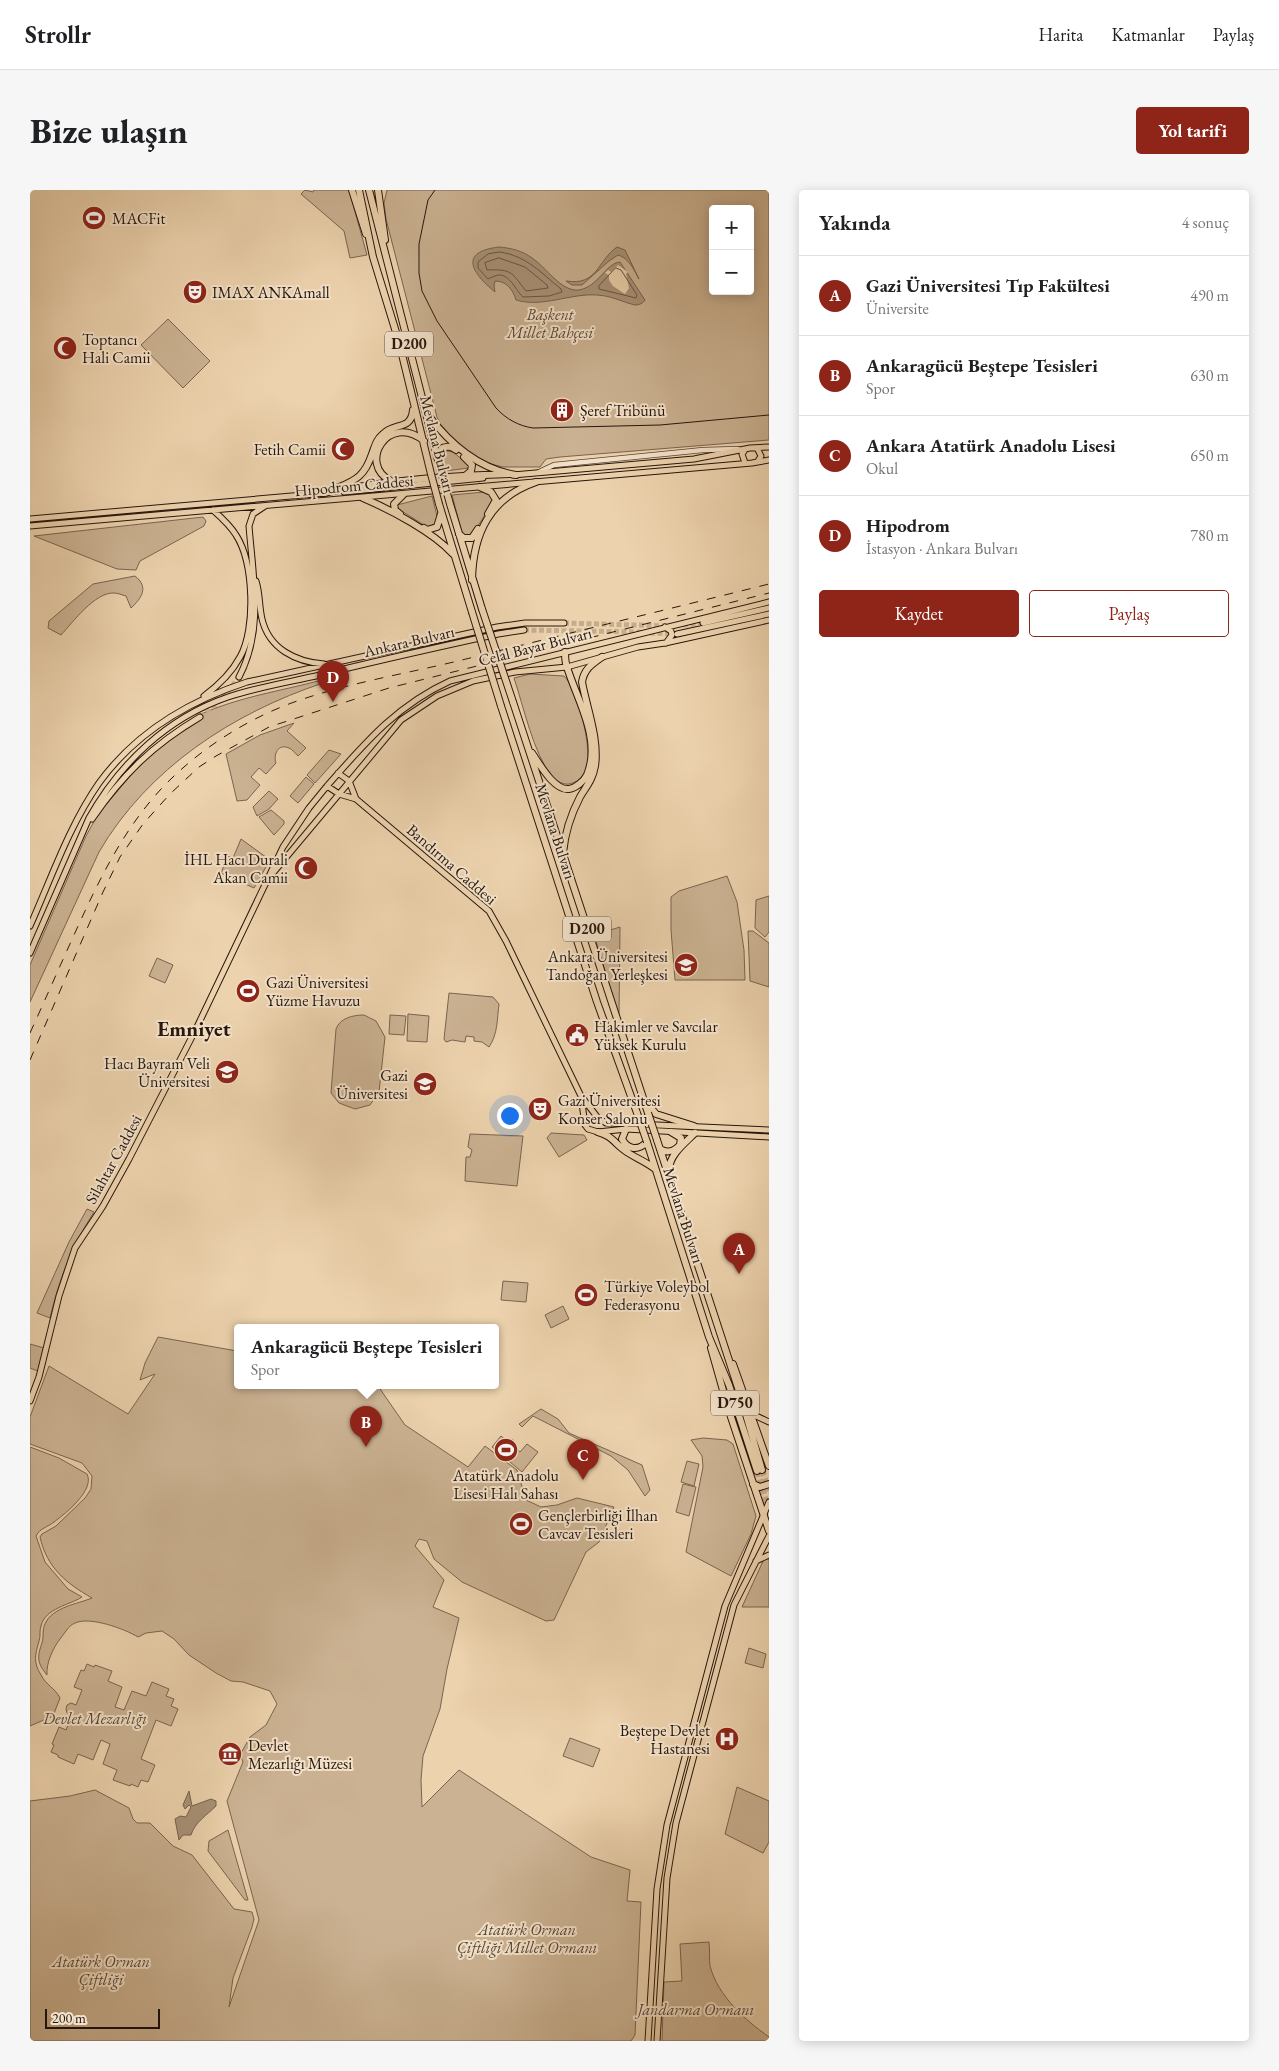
<!DOCTYPE html>
<html lang="tr">
<meta charset="utf-8">
<style>
body{margin:0;font-family:"EB Garamond",serif;background:#f6f6f6;color:#202124}
.controls{position:absolute;right:15px;top:15px;display:grid;overflow:hidden;border-radius:5px;box-shadow:0 2px 12px #0003}
.controls button{width:45px;height:45px;display:grid;place-items:center;padding:0;border:0;border-bottom:1px solid #e0e0e0;background:#fff;color:#202124;font:25px sans-serif}
.scale{position:absolute;left:15px;bottom:12px;width:115px;box-sizing:border-box;padding-left:5px;border:2px solid #27160d;border-top:0;font-size:14px;line-height:18px;white-space:nowrap;color:#27160d;-webkit-text-stroke:4px #f3e2ca;paint-order:stroke}
.you{position:absolute;left:479px;top:925px;width:18px;height:18px;margin:-12px;border:4px solid #fff;border-radius:50%;background:#1a73e8;box-shadow:0 0 0 8px #1a73e833}
.badge{display:grid;place-items:center;width:32px;height:32px;border-radius:50%;background:#8f2418;color:#fff;font-size:16px;font-weight:700}
.pin{position:absolute;translate:-50% -41px;filter:drop-shadow(0 1px 2px #0008)}
.pin::after{content:'';position:absolute;top:26px;width:18px;height:15px;background:inherit;clip-path:polygon(0 0,100% 0,50% 100%)}
.popup{position:absolute;left:204px;top:1134px;width:265px;height:65px;box-sizing:border-box;display:grid;place-content:center;border-radius:5px;background:#fff;filter:drop-shadow(0 1px 4px #0005);font-size:16px;white-space:nowrap;color:#757577}
.popup b{font-size:19px;color:#202124}
.popup::after{content:'';position:absolute;left:50%;top:100%;margin-left:-10px;border:10px solid transparent;border-top-color:#fff}
.list{margin:0;padding:0;list-style:none}
h2{display:flex;justify-content:space-between;align-items:center;height:65px;margin:0;padding:0 20px;font-size:21px}
h2 small{font-size:16px;font-weight:400;color:#757577}
.list li{display:grid;grid-template-columns:32px 1fr auto;gap:15px;align-items:center;box-sizing:border-box;height:80px;padding:0 20px;border-top:1px solid #e0e0e0}
.list b{display:block;font-size:19px;white-space:nowrap}
.list p{margin:0;font-size:16px;white-space:nowrap;color:#757577}
.list em{font-size:16px;font-style:normal;color:#757577}
.actions{display:flex;gap:10px;padding:15px 20px}
.actions a{flex:1;padding:11px 0;border:1px solid #8f2418;border-radius:5px;text-align:center;font-size:18px;color:#8f2418}
.actions .main{background:#8f2418;color:#fff}
.map{position:relative;flex:none;width:739px;height:1851px;overflow:hidden;border-radius:5px}
header{display:flex;align-items:center;gap:30px;box-sizing:border-box;height:70px;padding:0 25px;background:#fff;border-bottom:1px solid #e0e0e0}
header strong{font-size:24px}
nav{display:flex;gap:28px;margin-inline-start:auto;font-size:18px}
.intro{display:flex;align-items:center;justify-content:space-between;box-sizing:border-box;height:120px;padding:0 30px}
h1{margin:0;font-size:35px}
.button{padding:12px 22px;border-radius:5px;background:#8f2418;color:#fff;font-size:18px;font-weight:700}
main{display:flex;gap:30px;padding:0 30px}
aside{flex:1;background:#fff;border-radius:5px;box-shadow:0 2px 12px #0003}
.map>svg:first-child{display:block}
</style>
<header>
<strong>Strollr</strong>
<nav><a>Harita</a><a>Katmanlar</a><a>Paylaş</a></nav>
</header>
<div class="intro"><h1>Bize ulaşın</h1><a class="button">Yol tarifi</a></div>
<main>
<div class="map">
<svg width="739" height="1851" viewBox="0 0 739 1851">
<rect width="100%" height="100%" fill="#ecd2ad"/>
<filter id="stains"><feTurbulence type="fractalNoise" baseFrequency=".004" numOctaves="4"/><feColorMatrix values="0 0 0 0 .2 0 0 0 0 .09 0 0 0 0 .02 0 0 0 .5 -.17"/></filter>
<radialGradient id="worn" r=".72"><stop offset=".6" stop-color="#630" stop-opacity="0"/><stop offset="1" stop-color="#630" stop-opacity=".3"/></radialGradient>
<path fill="#cbb292" stroke="#796450" fill-rule="evenodd" d="M275,0L283,2L284,0H319L337,65L320,68L314,41L271,4Z
M357,0H739V250L530,267L516,269L510,277H473L452,272L424,250L411,235L407,227L356,29L354,13ZM683,19H720V101H683Z
M138,129L180,171L153,198L111,155Z
M417,261L423,262L439,275L438,278L416,281L412,267Z
M454,302H457L464,309L462,314L442,345L437,346L432,343L422,305Z
M402,306L407,326L405,334L397,337L367,318V315Z
M173,327L176,331L174,336L110,371L106,380L87,379L4,346Z
M105,386C119,397 112,408 101,418L96,406C92,405 88,403 84,403C65,402 43,432 31,445L18,438L19,431L63,394Z
M500,484L534,486C548,499 560,553 558,573C557,583 550,592 539,594C534,595 526,591 522,587C503,562 494,518 484,488Z
M292,490L293,493C203,523 118,578 69,662L0,812V775L56,646L68,624L103,583L121,565L146,546L171,530L169,525C208,507 251,501 292,490Z
M264,533L257,541L276,558L268,566C266,564 262,559 259,558C248,553 243,565 246,573L236,584L229,578L221,587L230,595L217,610L207,611L196,564L230,545Z
M299,560L311,564L285,593L277,585Z
M276,587L284,594L268,613L260,606Z
M239,601L248,609L239,619L227,626L223,617Z
M241,620L254,631V634L244,645L229,627Z
M211,649L240,670L224,698L191,683L198,666L203,668Z
M697,686L707,712L714,760L715,790H645L641,740V707L649,701Z
M739,706V742L735,747L725,738L726,710Z
M590,737L589,826L564,745Z
M718,741H723L739,753V797L720,791Z
M127,768L143,775L135,793L119,786Z
M419,803L463,807L469,814C467,829 468,844 459,857L452,852L444,851V847L436,846L435,852L422,850L416,852L414,849Z
M378,824L399,826L397,852L377,851Z
M334,825L346,831L355,847L349,902L340,915L325,919L309,913L301,903L306,839C310,828 323,825 334,825Z
M360,825L376,826L374,845L359,844Z
M521,943L554,945L557,950L529,967L517,948Z
M440,944L493,946L487,996L435,991L436,967H440L442,960L438,957Z
M57,1019L64,1022C42,1056 29,1089 20,1128L7,1123L39,1052Z
M473,1091L498,1093L496,1112L471,1110Z
M533,1116L539,1129L521,1138L515,1125Z
M128,1147L207,1161V1196H348L375,1235L438,1277L455,1256L487,1280L496,1310L511,1317L527,1315L547,1308L584,1317L569,1352L556,1362L524,1430L516,1431L432,1392L404,1369L397,1351L389,1349L385,1356L414,1390L403,1417L429,1428L417,1479L410,1519L393,1566L391,1590L392,1617L429,1580L561,1667L600,1680L597,1711L611,1712L605,1845L601,1851H0V1611L40,1606L65,1600L99,1618L103,1629L107,1633H120L143,1656L162,1665L204,1719L222,1722L224,1729L222,1737L203,1788L199,1817L229,1730L197,1611L213,1572L210,1565L220,1547L236,1535L247,1514L240,1501L213,1492L201,1491L186,1483L159,1465L144,1449L132,1441L116,1443L108,1447C95,1439 60,1426 45,1433C38,1436 35,1443 30,1449C23,1458 16,1473 17,1485C7,1473 7,1467 12,1453C14,1447 12,1440 15,1434C22,1417 48,1414 62,1408C36,1393 17,1378 10,1347L12,1344L26,1336L55,1308L61,1299L62,1286L52,1273L0,1254V1227L19,1176L98,1224L125,1184L110,1190L115,1173Z
M0,1154L14,1158L8,1181L0,1178Z
M511,1219L528,1229L539,1243L612,1275L620,1300L615,1306L598,1280L581,1266L503,1226L492,1237L489,1234Z
M471,1246L490,1262L497,1254L508,1262L492,1282L462,1257Z
M673,1248L697,1250L703,1254L726,1326L721,1344L701,1386L656,1362L673,1277L672,1266L661,1250Z
M0,1257L29,1268L57,1284C65,1300 36,1323 24,1332C18,1337 10,1338 6,1346L15,1372L38,1399L52,1407C40,1415 15,1418 11,1436C9,1441 11,1446 9,1451C5,1465 3,1472 11,1485C16,1495 25,1498 30,1508L23,1526L0,1536Z
M657,1271L669,1274L664,1296L651,1292Z
M653,1294L666,1297L659,1326L646,1322Z
M734,1369H739V1417H712Z
M719,1458L736,1464L733,1478L715,1473Z
M57,1474L64,1477L65,1475L82,1481L78,1491L92,1497L85,1517L94,1520L102,1501L116,1506L122,1492L139,1499L136,1506L144,1509L141,1516L148,1519L141,1536L126,1530L111,1569L125,1575L118,1592L111,1590L108,1597L101,1594L100,1596L83,1590L87,1580L73,1574L80,1554L71,1550L63,1570L48,1564L44,1574L28,1567V1565L21,1562L24,1555L22,1554L29,1537L36,1540L42,1525L37,1523L36,1519L37,1515L41,1513L46,1515L52,1500L44,1497L51,1480L54,1481Z
M540,1548L570,1559L563,1577L533,1566Z
M707,1597L739,1611V1652L733,1663L695,1644Z
M198,1640L218,1710H215L178,1661L179,1651Z
M679,1752C680,1760 679,1769 680,1776C688,1806 715,1830 739,1847V1851H632L634,1792L652,1791L650,1754Z"/>
<path fill="#a99277" stroke="#75604d" d="M469,57C481,58 493,61 502,68C516,77 531,102 549,100C568,97 576,73 590,72L615,110C613,113 610,115 605,115C592,112 583,106 567,105C541,103 512,118 486,110C483,100 477,91 465,91L464,96L465,102C442,83 428,62 469,57Z
M587,57L595,60L609,89C604,80 599,68 588,65L579,71L552,95H542L536,91C568,96 567,71 587,57Z
M159,1601L162,1616L181,1609L186,1611V1616C177,1625 165,1632 161,1645H153L149,1650L145,1629L150,1626L156,1627L161,1617L159,1615L155,1619L153,1615Z"/>
<path fill="#ecd2ad" d="M588,75L598,82L596,84L599,98L595,104L583,96L579,90V85L575,83L578,80L581,82Z"/>
<g fill="none" stroke-linecap="round" stroke-linejoin="round">
<path stroke="#685442" stroke-width="1" d="M470,62C497,66 511,83 531,99L532,102L519,106L493,107C486,101 478,80 465,86C462,87 460,88 458,89L448,78V72L458,64Z
M469,68L495,77L517,95L518,98L496,101C481,82 482,79 457,80L455,73Z
M586,78L591,80L607,105L606,108L569,99V96Z"/>
<path stroke="#c5ac8d" stroke-width="5" stroke-dasharray="5 2.5" stroke-linecap="butt" d="M534,433L640,436
M653,435L673,433
M494,440L611,442
M620,443L647,444
M170,527L193,508L209,487"/>
<path stroke="#c5ac8d" stroke-width="6" stroke-dasharray="6 3" stroke-linecap="butt" d="M732,1280L739,1301
M727,1281L739,1321"/>
<g stroke="#584535" stroke-width="6">
<path id="minor" d="M509,282L524,275L673,260L708,259"/>
</g>
<g stroke="#27160d" stroke-width="7">
<path id="major" d="M727,258L731,266L728,271
M715,260L712,264L715,273
M483,285L664,269L720,258L739,257
M314,302L453,288
M0,329L296,303
M0,336L722,273L739,270
M226,391C230,403 229,417 232,429C239,459 266,472 294,474
M739,412L420,491C367,515 335,553 297,596L309,604L326,609L459,721L476,751L551,906L568,928L576,933H582L739,940
M673,433L739,418
M635,437L641,441L642,445L636,453
M647,444L739,424
M209,487C234,440 223,388 219,336L223,324L235,316
M174,506C189,495 201,484 210,467C226,439 224,373 206,345C200,335 192,328 183,320
M308,583L319,591L326,609
M62,629C92,585 124,554 170,527
M243,683L371,530L407,506L443,491L485,482L537,477L608,457L635,453L739,430
M0,736C21,689 39,636 69,593C106,542 159,511 217,492L467,437L495,433H534
M0,763L59,628C90,573 137,528 198,507C228,497 260,492 290,485C349,470 409,457 468,444L494,440
M551,906L555,935
M555,935L558,939L568,942L596,939L739,947
M0,1211L9,1187L29,1106L45,1058L73,1016L99,969L166,839L253,657L279,618L297,596
M722,1224L739,1232
M726,1371L739,1365
M618,1851L627,1699L637,1635L695,1416L739,1312
M627,1851L637,1688L646,1633L704,1415L739,1346"/>
</g>
<g stroke="#27160d" stroke-width="8">
<path id="highway" d="M322,0L336,44
M329,0L343,67L369,152L401,284
M339,0L410,278
M348,0L355,50
M398,225C420,254 449,279 486,285
M407,267L412,258C418,256 421,256 426,260
M434,267L442,275L441,281L436,285
M361,291C327,274 358,222 394,251
M450,297L461,302L466,310L458,324
M307,298C327,290 335,285 342,264C345,256 346,250 353,244C365,232 381,241 383,220
M293,303C358,290 415,286 480,284
M333,308C361,320 403,342 423,364
M409,314L442,422
M420,314L452,419
M370,324L365,320L364,314L373,305
M394,338L397,340L407,337L411,324
M429,344L434,348H442L448,339
M442,390C443,343 460,308 506,292
M483,512L618,923
M471,516L567,812L607,923
M502,563C509,573 524,601 539,599C546,598 554,591 557,585C572,549 547,510 537,477C535,472 535,467 535,462
M533,663C535,642 540,626 550,607C556,597 563,589 565,576C569,549 557,519 552,492C554,479 562,474 572,467
M615,911L626,924L664,936
M596,939L592,949C598,960 608,961 617,952L679,1147L699,1195L727,1281
M568,942C580,945 584,952 594,960C603,967 615,971 625,979
M627,950L710,1204L732,1280
M630,959C638,964 644,961 650,955L651,948L641,942
M639,980C639,965 655,953 665,943
M681,1158L698,1218L739,1341
M703,1174L739,1276
M723,1294L730,1297L739,1294"/>
</g>
<use href="#minor" stroke="#f3e2ca" stroke-width="4.5"/>
<use href="#major" stroke="#ecd2ad" stroke-width="5"/>
<use href="#highway" stroke="#ecd2ad" stroke-width="6"/>
<path stroke="#27160d" stroke-width="1" d="M405,0L398,10L389,54V83L392,101L407,131L466,218C476,229 489,236 503,238L630,235L739,225"/>
<path stroke="#27160d" stroke-width="1" stroke-dasharray="9 9" stroke-linecap="butt" d="M0,843C15,810 29,778 44,745C68,692 92,641 132,598C170,558 221,526 273,509C327,491 385,482 440,468C540,443 639,419 739,394
M0,870L73,702L90,667L113,634L140,604L169,577L186,566L239,537L359,498L739,403"/>
<g stroke="#27160d" stroke-width="8" stroke-linecap="butt">
<path id="highway-bridge" d="M410,278L420,314
M401,284L409,314
M452,419L483,512
M442,422L471,516
M607,923L617,952
M618,923L627,950"/>
</g>
<use href="#highway-bridge" stroke="#ecd2ad" stroke-width="6"/>
</g>
<defs>
<g id="stadium-disc" transform="scale(1.25)"><circle r="9.5" fill="#8f2418" stroke="#f3e2ca"/><path d="M0-5a6.5 5 0 1 0 0 10a6.5 5 0 1 0 0-10ZM-3.5-1.8h7v3.6h-7Z" fill="#fff"/></g>
<g id="theatre-disc" transform="scale(1.25)"><circle r="9.5" fill="#8f2418" stroke="#f3e2ca"/><path d="M-5-5.5Q0-4 5-5.5V0Q5 5 0 6Q-5 5-5 0ZM-3.3-2.5H-1v1.5H-3.3ZM1-2.5H3.3v1.5H1ZM-2.8 1Q0 5.5 2.8 1Z" fill="#fff"/></g>
<g id="mosque-disc" transform="scale(1.25)"><circle r="9.5" fill="#8f2418" stroke="#f3e2ca"/><path d="M3.5-4.9A6 6 0 1 0 3.5 4.9A5 5 0 1 1 3.5-4.9Z" fill="#fff"/></g>
<g id="building-disc" transform="scale(1.25)"><circle r="9.5" fill="#8f2418" stroke="#f3e2ca"/><path d="M-4-6H4V6H1V3H-1V6H-4ZM-2.5-4.3h1.7v1.8h-1.7ZM.8-4.3h1.7v1.8H.8ZM-2.5-1h1.7V.8h-1.7ZM.8-1h1.7V.8H.8Z" fill="#fff"/></g>
<g id="university-disc" transform="scale(1.25)"><circle r="9.5" fill="#8f2418" stroke="#f3e2ca"/><path d="M0-5L7-2L0 1L-7-2ZM-4 1L0 2.5L4 1V4Q0 6-4 4Z" fill="#fff"/></g>
<g id="civic-disc" transform="scale(1.25)"><circle r="9.5" fill="#8f2418" stroke="#f3e2ca"/><path d="M-.6-6.5H3V-4.5H.6V-3L4-1V1h2V6H-6V1h2V-1L-.6-3ZM-1.2 2.5V6h2.4V2.5Z" fill="#fff"/></g>
<g id="hospital-disc" transform="scale(1.25)"><circle r="9.5" fill="#8f2418" stroke="#f3e2ca"/><path d="M-5-5h3v3.5h4V-5h3V5h-3V1.5h-4V5h-3Z" fill="#fff"/></g>
<g id="museum-disc" transform="scale(1.25)"><circle r="9.5" fill="#8f2418" stroke="#f3e2ca"/><path d="M0-6L6-3V-2H-6V-3ZM-5-1h2V3h-2ZM-1-1h2V3h-2ZM3-1h2V3H3ZM-6 4H6V6H-6Z" fill="#fff"/></g>
</defs>
<g fill-rule="evenodd">
<use href="#stadium-disc" x="64" y="28"/>
<use href="#theatre-disc" x="165" y="102"/>
<use href="#mosque-disc" x="35" y="158"/>
<use href="#building-disc" x="532" y="220"/>
<use href="#mosque-disc" x="313" y="259"/>
<use href="#mosque-disc" x="276" y="678"/>
<use href="#university-disc" x="656" y="775"/>
<use href="#stadium-disc" x="218" y="801"/>
<use href="#civic-disc" x="547" y="845"/>
<use href="#university-disc" x="197" y="882"/>
<use href="#university-disc" x="395" y="894"/>
<use href="#theatre-disc" x="510" y="919"/>
<use href="#stadium-disc" x="556" y="1105"/>
<use href="#stadium-disc" x="476" y="1260"/>
<use href="#stadium-disc" x="491" y="1334"/>
<use href="#hospital-disc" x="697" y="1549"/>
<use href="#museum-disc" x="200" y="1564"/>
</g>
<g text-anchor="middle" stroke-width="4" stroke-linejoin="round" paint-order="stroke">
<g fill="#f3e2ca" stroke="#645346" stroke-width="1">
<rect x="355" y="141.5" width="48" height="25" rx="4"/>
<rect x="533" y="726.5" width="48" height="25" rx="4"/>
<rect x="681" y="1200.5" width="48" height="25" rx="4"/>
</g>
<g font-size="15" font-weight="bold" fill="#27160d">
<text x="379" y="159">D200</text>
<text x="557" y="744">D200</text>
<text x="705" y="1218">D750</text>
</g>
<g font-size="16" fill="#27160d" stroke="#f3e2ca" text-anchor="start">
<text x="82" y="34">MACFit</text>
<text x="182" y="108">IMAX ANKAmall</text>
<text x="52" y="155">Toptancı<tspan x="52" dy="18">Hali Camii</tspan></text>
<text x="550" y="226">Şeref Tribünü</text>
<text x="296" y="265" text-anchor="end">Fetih Camii</text>
<text x="258" y="675" text-anchor="end">İHL Hacı Durali<tspan x="258" dy="18">Akan Camii</tspan></text>
<text x="638" y="772" text-anchor="end">Ankara Üniversitesi<tspan x="638" dy="18">Tandoğan Yerleşkesi</tspan></text>
<text x="236" y="798">Gazi Üniversitesi<tspan x="236" dy="18">Yüzme Havuzu</tspan></text>
<text x="564" y="842">Hakimler ve Savcılar<tspan x="564" dy="18">Yüksek Kurulu</tspan></text>
<text x="180" y="879" text-anchor="end">Hacı Bayram Veli<tspan x="180" dy="18">Üniversitesi</tspan></text>
<text x="378" y="891" text-anchor="end">Gazi<tspan x="378" dy="18">Üniversitesi</tspan></text>
<text x="528" y="916">Gazi Üniversitesi<tspan x="528" dy="18">Konser Salonu</tspan></text>
<text x="574" y="1102">Türkiye Voleybol<tspan x="574" dy="18">Federasyonu</tspan></text>
<text x="476" y="1291" text-anchor="middle">Atatürk Anadolu<tspan x="476" dy="18">Lisesi Halı Sahası</tspan></text>
<text x="508" y="1331">Gençlerbirliği İlhan<tspan x="508" dy="18">Cavcav Tesisleri</tspan></text>
<text x="680" y="1546" text-anchor="end">Beştepe Devlet<tspan x="680" dy="18">Hastanesi</tspan></text>
<text x="218" y="1561">Devlet<tspan x="218" dy="18">Mezarlığı Müzesi</tspan></text>
</g>
<g font-size="16" font-style="italic" fill="#584535" stroke="#f3e2ca">
<text x="520" y="130">Başkent<tspan x="520" dy="18">Millet Bahçesi</tspan></text>
<text x="65" y="1534">Devlet Mezarlığı</text>
<text x="497" y="1745">Atatürk Orman<tspan x="497" dy="18">Çiftliği Millet Ormanı</tspan></text>
<text x="71" y="1777">Atatürk Orman<tspan x="71" dy="18">Çiftliği</tspan></text>
<text x="666" y="1825">Jandarma Ormanı</text>
</g>
<g font-size="16" fill="#27160d" stroke="#f3e2ca">
<text transform="translate(408 254) rotate(76)" y="6">Mevlana Bulvarı</text>
<text transform="translate(324 295) rotate(-5)" y="6">Hipodrom Caddesi</text>
<text transform="translate(379 451) rotate(-13)" y="6">Ankara Bulvarı</text>
<text transform="translate(505 456) rotate(-14)" y="6">Celal Bayar Bulvarı</text>
<text transform="translate(526 641) rotate(72)" y="6">Mevlana Bulvarı</text>
<text transform="translate(422 674) rotate(41)" y="6">Bandırma Caddesi</text>
<text transform="translate(83 969) rotate(-61)" y="6">Silahtar Caddesi</text>
<text transform="translate(654 1025) rotate(72)" y="6">Mevlana Bulvarı</text>
</g>
<g font-size="21" font-weight="bold" fill="#27160d" stroke="#f3e2ca">
<text x="164" y="846">Emniyet</text>
</g>
</g>
<rect width="100%" height="100%" filter="url(#stains)"/>
<rect width="100%" height="100%" fill="url(#worn)"/>
</svg>
<div class="controls">
<button>+</button>
<button>−</button>
</div>
<div class="scale">200 m</div>
<div class="you"></div>
<div class="pin badge" style="left:709px;top:1084px">A</div>
<div class="pin badge" style="left:336px;top:1257px">B</div>
<div class="popup"><b>Ankaragücü Beştepe Tesisleri</b>Spor</div>
<div class="pin badge" style="left:553px;top:1290px">C</div>
<div class="pin badge" style="left:303px;top:512px">D</div>
</div>
<aside>
<h2>Yakında<small>4 sonuç</small></h2>
<ul class="list">
<li><span class="badge">A</span><div><b>Gazi Üniversitesi Tıp Fakültesi</b><p>Üniversite</p></div><em>490 m</em></li>
<li><span class="badge">B</span><div><b>Ankaragücü Beştepe Tesisleri</b><p>Spor</p></div><em>630 m</em></li>
<li><span class="badge">C</span><div><b>Ankara Atatürk Anadolu Lisesi</b><p>Okul</p></div><em>650 m</em></li>
<li><span class="badge">D</span><div><b>Hipodrom</b><p>İstasyon · Ankara Bulvarı</p></div><em>780 m</em></li>
</ul>
<div class="actions"><a class="main">Kaydet</a><a>Paylaş</a></div>
</aside>
</main>
